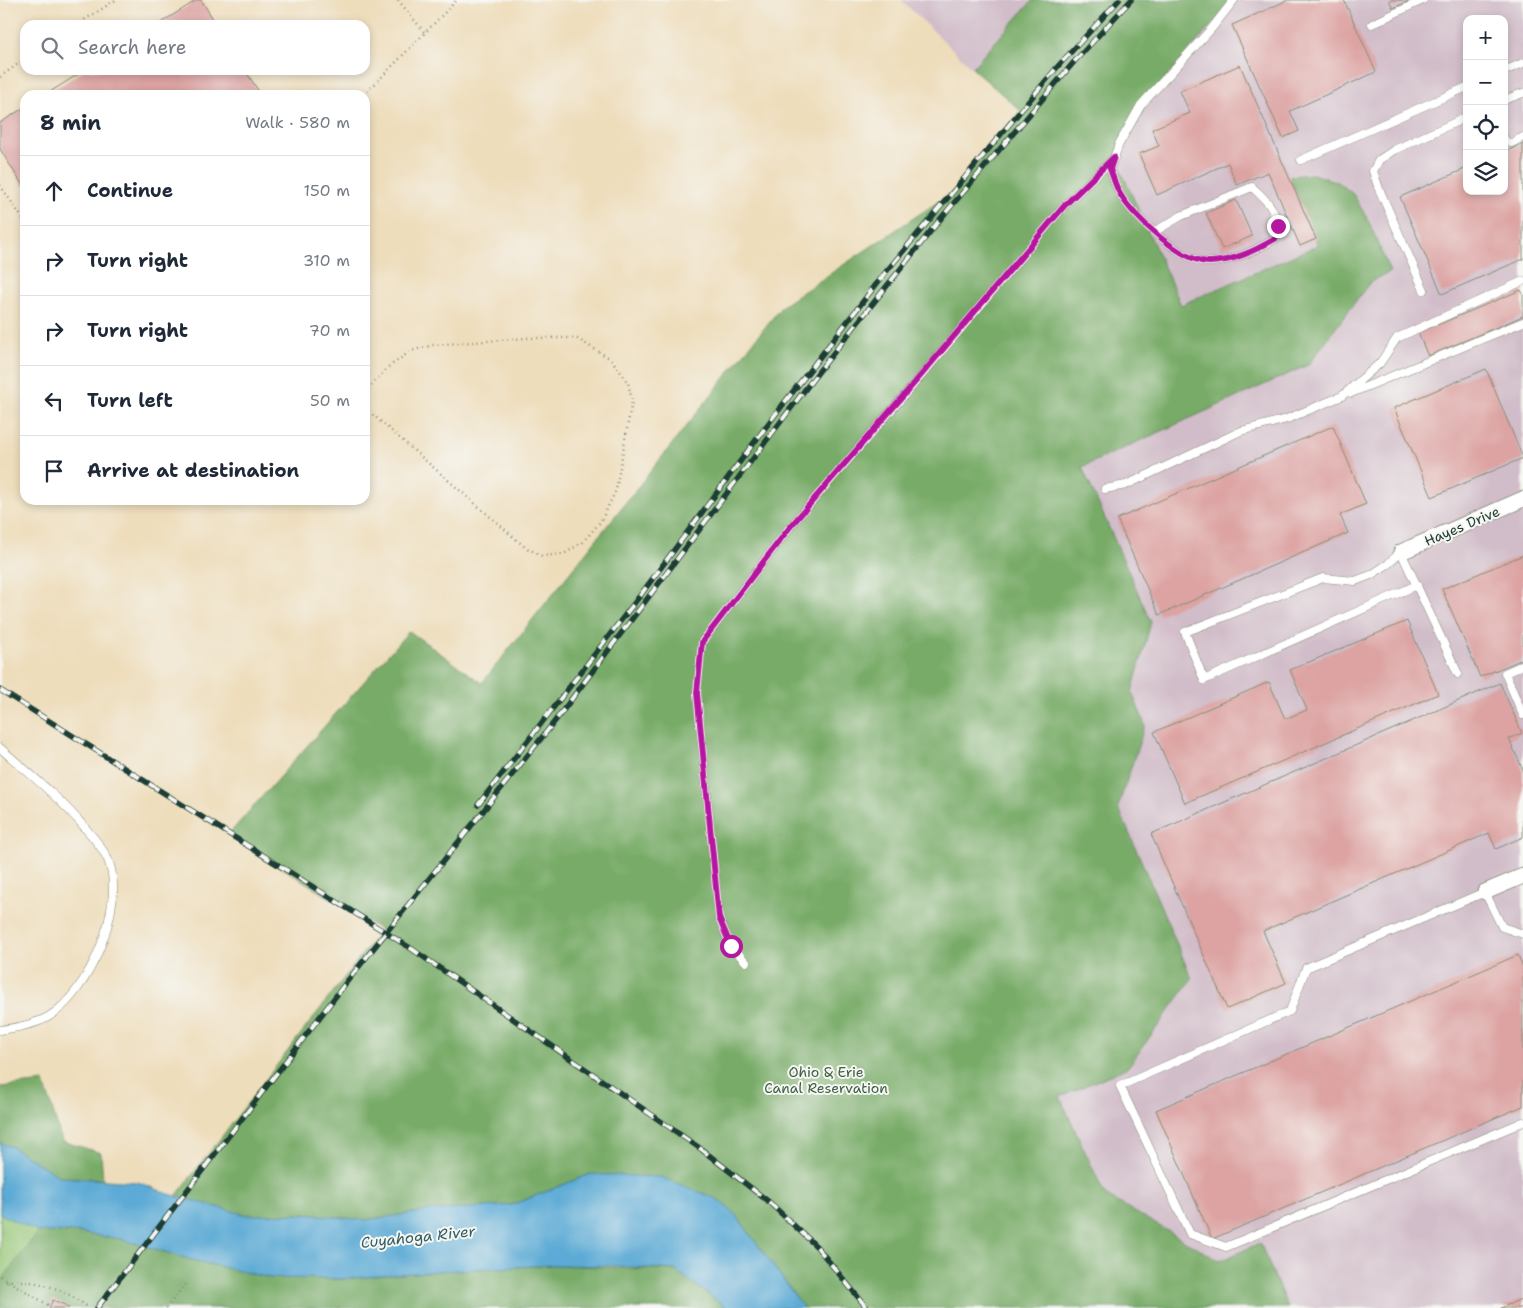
<!DOCTYPE html>
<meta charset="utf-8">
<style>
body{margin:0;font-family:"Shantell Sans",sans-serif;background:#f2f2f3;color:#1f2937}
.controls{position:absolute;right:15px;top:15px;display:grid;overflow:hidden;border-radius:10px;box-shadow:0 2px 8px #0003}
.controls button{width:45px;height:45px;display:grid;place-items:center;padding:0;border:0;border-bottom:1px solid #e0e1e3;background:#fff;color:#1f2937;font:25px sans-serif}
.stop{position:absolute;width:15px;height:15px;margin:-11px;border:4px solid #b5179e;border-radius:50%;background:#fff}
.stop.end{background:#b5179e;border-color:#fff;box-shadow:0 1px 5px #0008}
.list{margin:0;padding:0;list-style:none}
h2{display:flex;justify-content:space-between;align-items:center;height:65px;margin:0;padding:0 20px;font-size:21px}
h2 small{font-size:16px;font-weight:400;color:#747a83}
.list li{display:grid;grid-template-columns:32px 1fr auto;gap:15px;align-items:center;box-sizing:border-box;height:70px;padding:0 20px;border-top:1px solid #e0e1e3}
.list b{display:block;font-size:19px;white-space:nowrap}
.list em{font-size:16px;font-style:normal;color:#747a83}
.icon{flex:none;width:28px;height:28px;fill:none;stroke:currentColor;stroke-width:2;stroke-linecap:round;stroke-linejoin:round}
.map{position:relative;flex:none;width:1523px;height:1308px;overflow:hidden}
.search{position:absolute;background:#fff;box-shadow:0 2px 8px #0003;left:20px;top:20px;width:350px;height:55px;display:flex;align-items:center;gap:12px;box-sizing:border-box;padding:0 18px;border-radius:15px;color:#747a83;font-size:19px}
.panel{position:absolute;background:#fff;box-shadow:0 2px 8px #0003;left:20px;top:90px;width:350px;height:415px;border-radius:15px}
.map>svg:first-child{display:block}
</style>
<div class="map">
<svg width="1523" height="1308" viewBox="0 0 1523 1308">
<rect width="100%" height="100%" fill="#f6f6f2"/>
<filter id="ink" filterUnits="userSpaceOnUse"><feTurbulence type="fractalNoise" baseFrequency=".02" numOctaves="2"/><feDisplacementMap in="SourceGraphic" scale="10" xChannelSelector="R" yChannelSelector="G"/><feConvolveMatrix kernelMatrix="1 2 1 2 8 2 1 2 1" color-interpolation-filters="sRGB"/></filter>
<filter id="wash" filterUnits="userSpaceOnUse"><feTurbulence type="fractalNoise" baseFrequency=".0096" numOctaves="4" result="noise"/><feDisplacementMap in="SourceGraphic" scale="20" xChannelSelector="R" yChannelSelector="G"/><feGaussianBlur stdDeviation="1.12" result="paint"/><feColorMatrix in="noise" values="0 0 0 0 0 0 0 0 0 0 0 0 0 0 0 0 0 1.4 0 .05"/><feComposite in="paint" operator="in"/></filter>
<g filter="url(#wash)">
<rect width="100%" height="100%" fill="#edb"/>
<path fill="#d1bdc9" fill-rule="evenodd" d="M901,0H1033L972,68Z
M1234,0H1523V1308H1288L1260,1243L1220,1261L1105,1195L1060,1097L1128,1067L1192,979L1118,807L1145,725L1132,692L1151,622L1082,467L1308,365L1349,231L1181,305L1115,157L1141,105ZM1467,19H1504V191H1467Z"/>
<path fill="#95c676" stroke="#5a8255" d="M0,1206L74,1234L0,1308Z"/>
<path fill="#78ab67" stroke="#4c744e" d="M1033,0H1234L1141,105L1115,157L1181,305L1318,245L1289,176L1313,174L1338,182L1353,194L1368,220L1390,272L1370,282L1308,365L1082,467L1151,622L1132,692L1145,725L1118,807L1192,979L1128,1067L1060,1097L1105,1195L1220,1261L1260,1243L1288,1308H804L736,1215L590,1174L512,1205L428,1211L365,1220L304,1214L247,1215L173,1200L381,930L229,834L409,631L482,683L782,306L954,191L1021,111L972,68Z
M44,1082L62,1141L101,1153L103,1179L60,1177L12,1147L0,1143V1087Z
M38,1232H73L121,1239L192,1260L270,1278L341,1279L438,1271L553,1265L675,1270L727,1308H0V1283Z"/>
<path fill="#5baad5" stroke="#3d7484" d="M0,1143L12,1147L60,1177L138,1182L169,1194L247,1215L304,1214L365,1220L428,1211L512,1205L590,1174L661,1177L717,1199L736,1215L804,1308H727L675,1270L616,1266L553,1265L438,1271L341,1279L270,1278L192,1260L121,1239L73,1232H38L0,1214Z"/>
<g id="blocks">
<path fill="#dca3a2" d="M197,0H201L217,25H157Z
M1288,0H1344L1376,72L1290,111L1299,131L1283,138L1232,25Z
M1389,0H1411L1393,8Z
M1240,65L1316,239L1300,246L1268,172L1237,185L1228,163L1157,195L1139,154L1159,146L1152,129L1190,113L1180,91Z
M85,70H245L261,95H45Z
M25,107V189L0,149V123Z
M1523,144V259L1442,294L1400,197L1467,168V191H1504V152Z
M1236,200L1252,236L1222,249L1206,213Z
M1521,290L1523,294V316L1428,356L1418,333Z
M1486,369L1523,458L1432,497L1394,408Z
M1333,426L1366,504L1340,515L1348,533L1159,615L1117,519Z
M1523,555V659L1480,677L1442,589Z
M1407,621L1438,694L1185,803L1154,732L1269,682L1285,719L1307,710L1290,670Z
M1500,683L1522,733L1509,739L1523,770V837L1496,849L1489,833L1263,931L1286,983L1227,1009L1151,834Z
M1518,955L1523,967V1106L1212,1239L1156,1110Z
M1523,1298V1308H1501Z
M53,1300L67,1306L69,1308H49Z"/>
</g>
</g>
<g filter="url(#ink)">
<use href="#blocks" fill-opacity="0" stroke="#868d78" stroke-width="1"/>
<g fill="none" stroke-linecap="round" stroke-linejoin="round">
<g stroke="#868d78" stroke-width="9">
<path id="service" d="M1372,24L1423,0
M1504,71L1523,63
M1504,100L1523,93
M1504,138L1506,142L1512,143L1523,137
M1301,160L1467,87
M1154,232L1181,216L1252,187C1270,203 1280,213 1275,239C1254,251 1234,261 1210,262C1183,263 1133,217 1120,194C1116,187 1113,177 1110,169L1119,144L1141,105L1212,28L1234,0
M1424,290L1379,189L1373,171L1379,160L1394,150L1467,117
M1351,393L1523,322
M1105,489L1126,485L1241,431L1287,419L1342,396L1380,363L1397,338L1523,281
M1417,585L1204,680L1185,632L1323,578L1355,581L1371,575L1388,564L1401,552L1458,674
M1523,665L1505,673L1523,715
M0,748C30,774 60,798 86,829C94,838 103,848 108,860C127,904 89,994 48,1017C34,1025 15,1028 0,1030
M1523,934L1502,927L1485,892L1306,968L1290,1011L1120,1086L1190,1234L1226,1247L1523,1122
M746,962L731,946L719,918L697,693L702,642L790,527L922,375L1065,205L1115,157"/>
</g>
<g stroke="#868d78" stroke-width="17">
<path id="minor" d="M1401,552L1523,499
M1485,892L1523,876"/>
</g>
<path stroke="#868d78" stroke-width="2.5" stroke-dasharray="1 4" stroke-linecap="butt" d="M398,0L425,33
M76,25L116,0
M0,77L25,59
M364,95L457,0
M0,185L25,222
M365,393L387,368L411,351L433,345L527,338H576L611,359L628,382L632,401L616,490L601,521L583,542L564,554L542,556L525,547L365,408
M0,1276L50,1306
M6,1281C37,1279 65,1289 89,1308
M166,1308L186,1284"/>
<use href="#service" stroke="#fff" stroke-width="8"/>
<use href="#minor" stroke="#fff" stroke-width="15"/>
<g stroke="#1f3d34" stroke-width="5.5">
<path id="rail" d="M0,690L412,949L701,1149L769,1202L817,1247L867,1308
M478,805L639,597L771,420L885,273L1059,65L1119,0
M97,1308L345,984L555,721L819,371L942,217L1074,62L1131,0"/>
</g>
<use href="#rail" stroke="#f6f6f2" stroke-width="4" stroke-dasharray="11" stroke-linecap="butt"/>
</g>
</g>
<g fill="none" stroke-linecap="round" stroke-linejoin="round" filter="url(#ink)">
<path stroke="#b5179e" stroke-width="6" d="M731,946L719,918L697,693L702,642L790,527L922,374L1065,205L1114,157L1110,169C1113,177 1116,187 1120,194C1133,217 1183,263 1210,262C1234,261 1254,251 1275,239L1278,226"/>
</g>
<g text-anchor="middle" stroke-width="4" stroke-linejoin="round" paint-order="stroke">
<g font-size="14" fill="#1f3d34" stroke="#f6f6f2">
<text transform="translate(1462 526) rotate(-23)" y="5">Hayes Drive</text>
</g>
<g font-size="14" fill="#3c5f44" stroke="#f6f6f2">
<text x="826" y="1077">Ohio &amp; Erie<tspan x="826" dy="16">Canal Reservation</tspan></text>
</g>
<g font-size="15" font-style="italic" fill="#315e64" stroke="#f6f6f2">
<text transform="translate(418 1237) rotate(-6)" y="5">Cuyahoga River</text>
</g>
</g>
</svg>
<div class="controls">
<button>+</button>
<button>−</button>
<button><svg class="icon" aria-label="locate" viewBox="0 0 24 24"><circle cx="12" cy="12" r="6"/><path d="M12 2v4M12 18v4M2 12h4M18 12h4"/></svg></button>
<button><svg class="icon" aria-label="layers" viewBox="0 0 24 24"><path d="M12 4l9 5-9 5-9-5zM3 14l9 5 9-5"/></svg></button>
</div>
<div class="stop" style="left:731px;top:946px"></div>
<div class="stop end" style="left:1278px;top:226px"></div>
<div class="search"><svg class="icon" aria-label="search" viewBox="0 0 24 24"><circle cx="10" cy="10" r="6"/><path d="M15 15l6 6"/></svg>Search here</div>
<section class="panel">
<h2>8 min<small>Walk · 580 m</small></h2>
<ul class="list">
<li><svg class="icon" aria-label="ahead" viewBox="0 0 24 24"><path d="M12 20V5M6 11l6-6 6 6"/></svg><div><b>Continue</b></div><em>150 m</em></li>
<li><svg class="icon" aria-label="right" viewBox="0 0 24 24"><path d="M7 20v-9h11M14 6l5 5-5 5"/></svg><div><b>Turn right</b></div><em>310 m</em></li>
<li><svg class="icon" aria-label="right" viewBox="0 0 24 24"><path d="M7 20v-9h11M14 6l5 5-5 5"/></svg><div><b>Turn right</b></div><em>70 m</em></li>
<li><svg class="icon" aria-label="left" viewBox="0 0 24 24"><path d="M17 20v-9H6M10 6l-5 5 5 5"/></svg><div><b>Turn left</b></div><em>50 m</em></li>
<li><svg class="icon" aria-label="arrive" viewBox="0 0 24 24"><path d="M6 21V4h12l-3 4 3 4H6"/></svg><div><b>Arrive at destination</b></div></li>
</ul>
</section>
</div>
